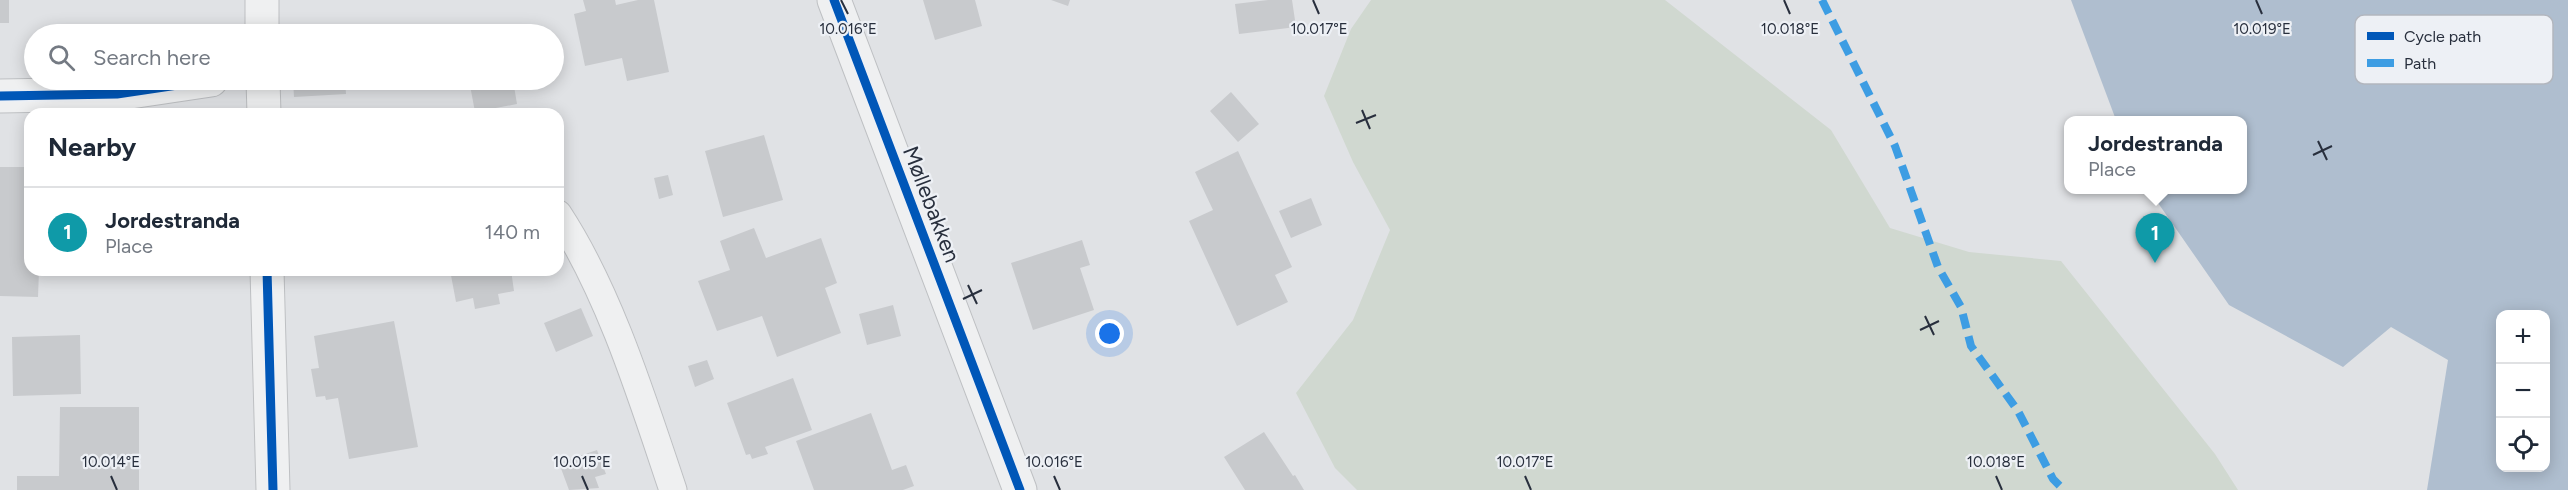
<!DOCTYPE html>
<meta charset="utf-8">
<style>
body{margin:0;font-family:Figtree,sans-serif;background:#f6f6f7;color:#1f2937}
.controls{position:absolute;right:18px;bottom:18px;display:grid;overflow:hidden;border-radius:12px;box-shadow:0 3px 15px #0003}
.controls button{width:54px;height:54px;display:grid;place-items:center;padding:0;border:0;border-bottom:2px solid #e0e1e3;background:#fff;color:#1f2937;font:30px sans-serif}
.you{position:absolute;left:1110px;top:334px;width:21px;height:21px;margin:-15px;border:4px solid #fff;border-radius:50%;background:#1a73e8;box-shadow:0 0 0 9px #1a73e833}
.badge{display:grid;place-items:center;width:39px;height:39px;border-radius:50%;background:#0b8043;color:#fff;font-size:20px;font-weight:700}
.pin{position:absolute;translate:-50% -50px;filter:drop-shadow(0 2px 3px #0008)}
.pin::after{content:'';position:absolute;top:32px;width:21px;height:18px;background:inherit;clip-path:polygon(0 0,100% 0,50% 100%)}
.popup{position:absolute;left:2064px;top:116px;width:183px;height:78px;box-sizing:border-box;display:grid;place-content:center;border-radius:12px;background:#fff;filter:drop-shadow(0 2px 4px #0005);font-size:20px;white-space:nowrap;color:#747a83}
.popup b{font-size:22px;color:#1f2937}
.popup::after{content:'';position:absolute;left:50%;top:100%;margin-left:-12px;border:12px solid transparent;border-top-color:#fff}
.list{margin:0;padding:0;list-style:none}
h2{display:flex;justify-content:space-between;align-items:center;height:78px;margin:0;padding:0 24px;font-size:26px}
h2 small{font-size:20px;font-weight:400;color:#747a83}
.list li{display:grid;grid-template-columns:39px 1fr auto;gap:18px;align-items:center;box-sizing:border-box;height:90px;padding:0 24px;border-top:2px solid #e0e1e3}
.list b{display:block;font-size:22px;white-space:nowrap}
.list p{margin:0;font-size:20px;white-space:nowrap;color:#747a83}
.list em{font-size:20px;font-style:normal;color:#747a83}
.icon{flex:none;width:33px;height:33px;fill:none;stroke:currentColor;stroke-width:2;stroke-linecap:round;stroke-linejoin:round}
.map{position:relative;flex:none;width:2568px;height:490px;overflow:hidden}
.search{position:absolute;background:#fff;box-shadow:0 3px 15px #0003;left:24px;top:24px;width:540px;height:66px;display:flex;align-items:center;gap:15px;box-sizing:border-box;padding:0 21px;border-radius:33px;color:#747a83;font-size:22px}
.panel{position:absolute;background:#fff;box-shadow:0 3px 15px #0003;left:24px;top:108px;width:540px;height:168px;border-radius:18px}
.map>svg:first-child{display:block}
</style>
<div class="map">
<svg width="2568" height="490" viewBox="0 0 2568 490">
<rect width="100%" height="100%" fill="#e0e2e5"/>
<path fill="#d0d8d0" d="M1371,0H1665L1831,130L1890,228L1969,252L2061,261L2215,454L2238,490H1357L1335,468L1296,393L1353,320L1390,230L1353,162L1324,96L1351,29Z"/>
<path fill="#afbecf" fill-rule="evenodd" d="M2071,0H2568V490H2427L2448,360L2391,327L2343,367L2229,305L2149,190H2242V121L2116,120ZM2500,314H2546V468H2500Z"/>
<path fill="#c8cacd" d="M0,0H9V23H0Z
M583,0H615L616,5L638,0H654L669,72L627,81L622,58L585,66L574,14L586,11Z
M923,0H975L982,26L935,40Z
M1051,0H1070L1068,6Z
M1268,0H1292L1296,27L1239,34L1235,4Z
M293,80H345L346,94L294,97Z
M469,80H513L517,104L475,112Z
M1231,92L1259,124L1238,142L1210,111Z
M764,135L783,200L723,217L705,151Z
M1238,151L1292,267L1275,275L1288,302L1237,326L1189,221L1213,210L1195,172Z
M0,167H30V270H39L38,297L0,296Z
M668,175L673,195L659,199L654,178Z
M1311,198L1322,225L1291,238L1279,211Z
M754,228L766,258L821,238L837,283L825,288L841,333L777,357L762,316L717,331L698,281L730,270L720,241Z
M1082,240L1090,265L1080,268L1094,310L1033,330L1011,263Z
M450,270H511L514,291L498,294L500,304L475,309L473,298L456,302Z
M893,305L901,336L867,345L859,314Z
M581,308L593,336L556,352L544,323Z
M394,321L418,447L349,459L338,398L326,400L325,396L316,397L311,369L319,368L314,336Z
M80,335L81,394L13,396L12,337Z
M707,360L714,379L695,387L688,366Z
M793,378L812,430L765,447L768,454L752,459L750,454L746,455L727,403Z
M60,407H139V490H17V476H59Z
M871,413L892,470L906,465L914,486L903,490H814L796,441Z
M1264,432L1293,476L1295,475L1304,490H1245L1224,457Z
M597,450L606,474L595,477L599,488L569,490L559,463Z"/>
<g fill="none" stroke-linecap="round" stroke-linejoin="round">
<g stroke="#bec0c3" stroke-width="29">
<path id="service" d="M558,214C610,293 643,401 673,490"/>
</g>
<g stroke="#bec0c3" stroke-width="35">
<path id="minor" d="M834,0L1020,490
M0,96L117,94L211,80"/>
</g>
<g stroke="#bec0c3" stroke-width="35">
<path id="tertiary" d="M262,0V34
M263,80L264,114
M267,270L273,490"/>
</g>
<use href="#service" stroke="#eff0f1" stroke-width="27"/>
<use href="#minor" stroke="#eff0f1" stroke-width="33"/>
<use href="#tertiary" stroke="#eff0f1" stroke-width="33"/>
<path stroke="#3d9de3" stroke-width="8" stroke-dasharray="15 8" stroke-linecap="butt" d="M1822,0L1895,146L1938,267L1961,307L1971,346L2018,411L2053,479L2064,490"/>
<g stroke="#edf0f5" stroke-width="13">
<path id="cycleway" d="M834,0L1020,490
M0,96L117,94L211,80
M267,270L273,490"/>
</g>
<use href="#cycleway" stroke="#0057b8" stroke-width="9"/>
</g>
<path fill="none" stroke="#282f3d" stroke-width="2" d="M841,0L848,14M1313,0L1319,14M1784,0L1790,14M2256,0L2262,14M1362,110L1370,129M1356,123L1376,115M2318,141L2327,160M2313,155L2332,146M968,285L977,304M963,299L982,290M1925,316L1934,335M1920,330L1939,321M111,476L117,490M582,476L588,490M1054,476L1060,490M1525,476L1531,490M1996,476L2002,490"/>
<g text-anchor="middle" stroke-width="4.5" stroke-linejoin="round" paint-order="stroke">
<g font-size="22" fill="#282f3d" stroke="#edf0f5">
<text transform="translate(932 204) rotate(69)" y="8">Møllebakken</text>
</g>
</g>
<rect x="2355" y="15" width="198" height="69" rx="9" fill="#edf0f5" stroke="#b2b6be" stroke-width="1.5"/>
<rect x="2367" y="32" width="27" height="8" fill="#0057b8"/>
<rect x="2367" y="59" width="27" height="8" fill="#3d9de3"/>
<g font-size="16" fill="#282f3d">
<text x="2404" y="42">Cycle path</text>
<text x="2404" y="69">Path</text>
</g>
<g font-size="15" text-anchor="middle" fill="#282f3d" stroke="#edf0f5" stroke-width="4.5" stroke-linejoin="round" paint-order="stroke">
<text x="2262" y="34">10.019°E</text>
<text x="848" y="34">10.016°E</text>
<text x="1319" y="34">10.017°E</text>
<text x="1790" y="34">10.018°E</text>
<text x="111" y="467">10.014°E</text>
<text x="582" y="467">10.015°E</text>
<text x="1054" y="467">10.016°E</text>
<text x="1525" y="467">10.017°E</text>
<text x="1996" y="467">10.018°E</text>
</g>
</svg>
<div class="controls">
<button>+</button>
<button>−</button>
<button><svg class="icon" aria-label="locate" viewBox="0 0 24 24"><circle cx="12" cy="12" r="6"/><path d="M12 2v4M12 18v4M2 12h4M18 12h4"/></svg></button>
</div>
<div class="you"></div>
<div class="pin badge" style="left:2155px;top:263px;background:#0f9aa8">1</div>
<div class="popup"><b>Jordestranda</b>Place</div>
<div class="search"><svg class="icon" aria-label="search" viewBox="0 0 24 24"><circle cx="10" cy="10" r="6"/><path d="M15 15l6 6"/></svg>Search here</div>
<section class="panel">
<h2>Nearby<small></small></h2>
<ul class="list">
<li><span class="badge" style="background:#0f9aa8">1</span><div><b>Jordestranda</b><p>Place</p></div><em>140 m</em></li>
</ul>
</section>
</div>
